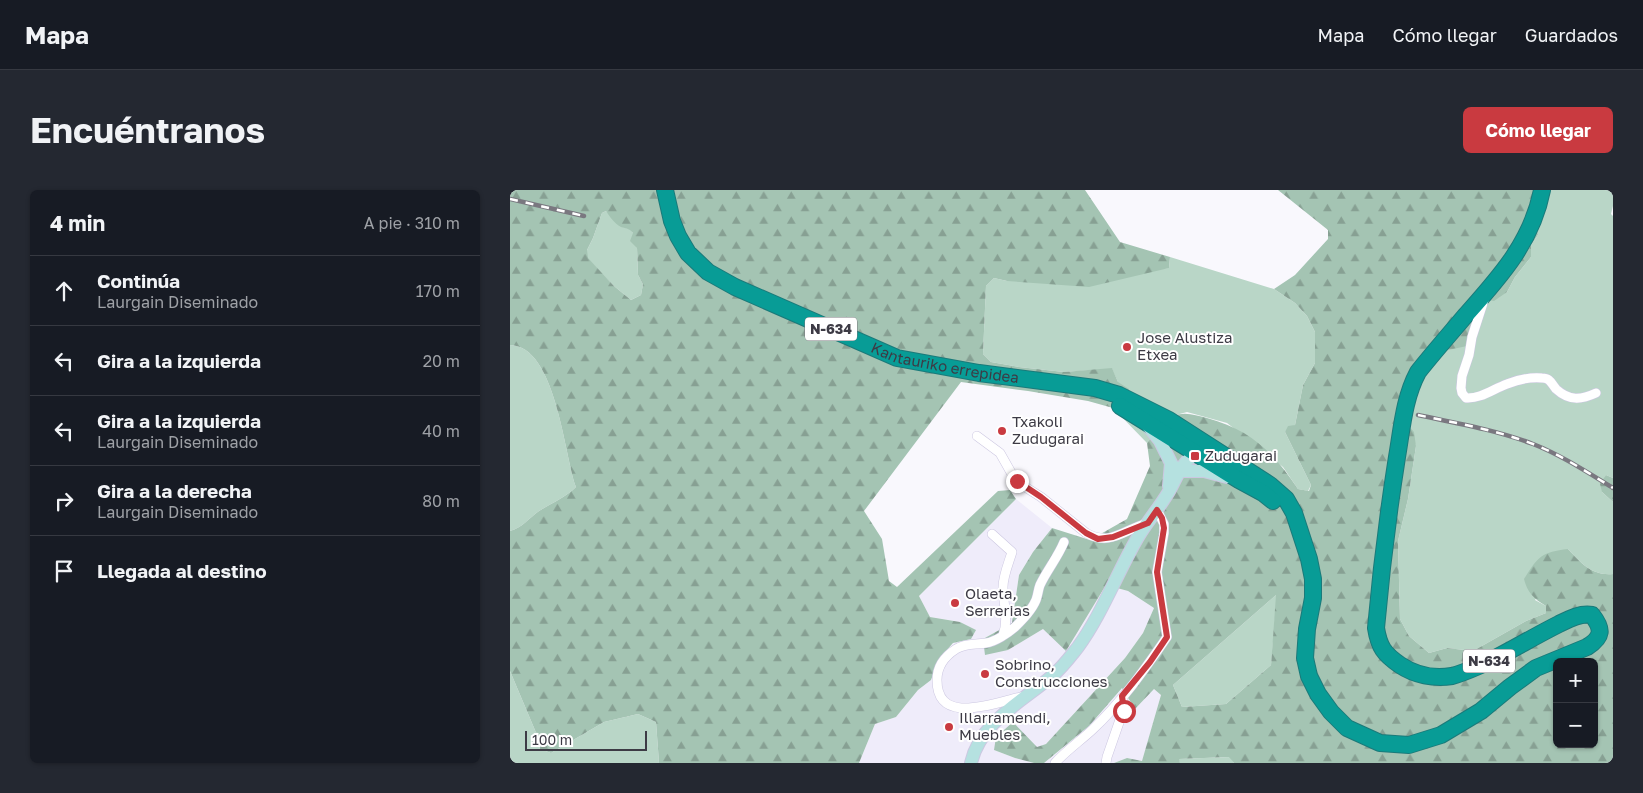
<!DOCTYPE html>
<html lang="es">
<meta charset="utf-8">
<style>
body{margin:0;font-family:"Golos Text",sans-serif;background:#242831;color:#f1f3f6}
.controls{position:absolute;right:15px;bottom:15px;display:grid;overflow:hidden;border-radius:8px;box-shadow:0 1px 4px #0004}
.controls button{width:45px;height:45px;display:grid;place-items:center;padding:0;border:0;border-bottom:1px solid #363941;background:#171b24;color:#f1f3f6;font:25px sans-serif}
.scale{position:absolute;left:15px;bottom:12px;width:122px;box-sizing:border-box;padding-left:5px;border:2px solid #3d3b45;border-top:0;font-size:14px;line-height:18px;white-space:nowrap;color:#3d3b45;-webkit-text-stroke:4px #fff;paint-order:stroke}
.stop{position:absolute;width:15px;height:15px;margin:-11px;border:4px solid #c93a40;border-radius:50%;background:#fff}
.stop.end{background:#c93a40;border-color:#fff;box-shadow:0 1px 5px #0008}
.list{margin:0;padding:0;list-style:none}
h2{display:flex;justify-content:space-between;align-items:center;height:65px;margin:0;padding:0 20px;font-size:21px}
h2 small{font-size:16px;font-weight:400;color:#9ea1a6}
.list li{display:grid;grid-template-columns:32px 1fr auto;gap:15px;align-items:center;box-sizing:border-box;height:70px;padding:0 20px;border-top:1px solid #363941}
.list b{display:block;font-size:19px;white-space:nowrap}
.list p{margin:0;font-size:16px;white-space:nowrap;color:#9ea1a6}
.list em{font-size:16px;font-style:normal;color:#9ea1a6}
.icon{flex:none;width:28px;height:28px;fill:none;stroke:currentColor;stroke-width:2;stroke-linecap:round;stroke-linejoin:round}
.map{position:relative;flex:none;width:1103px;height:573px;overflow:hidden;border-radius:8px}
header{display:flex;align-items:center;gap:30px;box-sizing:border-box;height:70px;padding:0 25px;background:#171b24;border-bottom:1px solid #363941}
header strong{font-size:24px}
nav{display:flex;gap:28px;margin-inline-start:auto;font-size:18px}
.intro{display:flex;align-items:center;justify-content:space-between;box-sizing:border-box;height:120px;padding:0 30px}
h1{margin:0;font-size:35px}
.button{padding:12px 22px;border-radius:8px;background:#c93a40;color:#fff;font-size:18px;font-weight:700}
main{display:flex;gap:30px;padding:0 30px}
aside{flex:1;background:#171b24;border-radius:8px;box-shadow:0 1px 4px #0004}
.map>svg:first-child{display:block}
</style>
<header>
<strong>Mapa</strong>
<nav><a>Mapa</a><a>Cómo llegar</a><a>Guardados</a></nav>
</header>
<div class="intro"><h1>Encuéntranos</h1><a class="button">Cómo llegar</a></div>
<main>
<aside>
<h2>4 min<small>A pie · 310 m</small></h2>
<ul class="list">
<li><svg class="icon" aria-label="ahead" viewBox="0 0 24 24"><path d="M12 20V5M6 11l6-6 6 6"/></svg><div><b>Continúa</b><p>Laurgain Diseminado</p></div><em>170 m</em></li>
<li><svg class="icon" aria-label="left" viewBox="0 0 24 24"><path d="M17 20v-9H6M10 6l-5 5 5 5"/></svg><div><b>Gira a la izquierda</b></div><em>20 m</em></li>
<li><svg class="icon" aria-label="left" viewBox="0 0 24 24"><path d="M17 20v-9H6M10 6l-5 5 5 5"/></svg><div><b>Gira a la izquierda</b><p>Laurgain Diseminado</p></div><em>40 m</em></li>
<li><svg class="icon" aria-label="right" viewBox="0 0 24 24"><path d="M7 20v-9h11M14 6l5 5-5 5"/></svg><div><b>Gira a la derecha</b><p>Laurgain Diseminado</p></div><em>80 m</em></li>
<li><svg class="icon" aria-label="arrive" viewBox="0 0 24 24"><path d="M6 21V4h12l-3 4 3 4H6"/></svg><div><b>Llegada al destino</b></div></li>
</ul>
</aside>
<div class="map">
<svg width="1103" height="573" viewBox="0 0 1103 573">
<defs>
<pattern id="forest-firs" width="22" height="20" patternUnits="userSpaceOnUse" patternTransform="scale(1.25)"><rect width="22" height="20" fill="#a4c4b3"/><path d="M5 1l3.5 6h-7zM16 11l3.5 6h-7z" fill="#87a093"/></pattern>
</defs>
<rect width="100%" height="100%" fill="#f9f8fd"/>
<path fill="#efecfa" d="M506,309L542,338L523,362L509,385L502,433L473,449L498,460L533,439L556,460L596,395L618,401L644,418L633,443L615,468L536,554L527,558L484,560L505,568L524,573H349L365,534L386,527L408,500L421,490L429,469L444,453L461,449L450,432L420,427L409,406Z
M612,497L625,519L644,499L651,505L632,572L617,568L604,573H534L579,536Z"/>
<path fill="#b9d6c7" d="M1039,0H1103V16L1101,24L1103,26V288L1096,285L1092,302L1103,312V384C1082,386 1071,373 1058,359L1025,410L1036,416V423L1016,431L963,461L937,458L919,463L899,446L890,429L888,351L898,309L906,256L898,235L906,194L978,110L997,102L1005,87L1021,67V55L1028,45L1027,33Z
M96,21L112,37L120,39L123,43L127,58L128,85L133,94L131,105L121,110L104,96L77,68V60L83,48L92,23Z
M660,67L764,99L785,113L797,126L805,142V173L793,195L785,235L775,242L801,295L798,301L788,299L773,277L717,233L677,222L662,226L652,234L637,253L603,218L608,192L602,179L554,182L509,177L481,172L473,164L476,96L484,88L497,91L659,78Z
M0,155C46,156 54,264 66,297C56,307 42,313 29,321C19,328 12,338 0,341Z
M767,404L761,475L716,514L672,517L663,495Z
M0,481L27,545L30,559L41,563L94,532L128,524L146,532L149,573H0Z
M720,567L724,573H670L668,569Z"/>
<path fill="url(#forest-firs)" fill-rule="evenodd" d="M0,0H575L610,52L660,67L659,78L579,97L497,91L484,88L476,96L473,164L481,172L509,177L554,182L602,178L608,192L619,199L616,212L603,218L578,211L518,201L451,192L354,321L372,349L379,391L387,397L488,301L500,300L506,309L409,406L420,427L450,432L466,440L461,449L443,453L429,469L421,490L408,500L386,527L365,534L349,573H149L146,532L128,524L94,532L41,563L30,559L27,545L0,481V341C12,338 19,328 29,321C42,313 56,307 66,297C54,264 46,156 0,155ZM96,21C100,27 104,33 111,37C117,39 119,38 123,43L120,51L127,58L128,85L133,94L131,105L121,110L104,96L78,68L77,60L83,48L92,23Z
M768,0H1039L1027,33L1028,45L1021,55V67L1005,87L997,102L984,111L978,110L957,156L929,162L915,178L898,235L904,242L906,256L898,309L888,351L890,429L899,446L919,463L937,458L963,461L1016,431L1036,423V416C1024,409 1017,402 1014,389C1028,366 1032,362 1058,359C1071,373 1082,386 1103,384V570L1099,573H724L719,567L669,569L670,573H604L617,568L632,571L651,505L644,499L625,519L612,498L579,536L534,573H524L505,568L484,560L486,547L503,532L527,557L536,554L615,468L633,443L644,418L618,401L596,395L556,461L533,439L498,460L475,465L473,449L502,433L509,385L523,362L542,338L580,350L617,329L640,276L637,253C644,244 652,230 663,226C675,221 685,225 697,228C741,240 763,262 788,299L799,301L801,295L775,242L778,236L785,235L793,195L805,173V142L797,126L785,113L764,99L785,85L818,49V40ZM766,405L761,475L716,514L672,517L663,495ZM1047,472H1084V554H1047Z
M1096,285L1103,288V312L1092,302L1090,294Z"/>
<g fill="none" stroke-linecap="round" stroke-linejoin="round">
<g stroke="#ccc7e1" stroke-width="10">
<path id="street" d="M974,110L962,147L959,165L952,186L951,198L952,203L956,208C971,209 983,199 997,194C1007,190 1020,187 1032,188C1040,188 1041,193 1046,199C1059,211 1071,210 1086,203
M467,246L490,263L503,286L512,295L531,307L576,343C601,357 614,339 638,333
M482,344L502,362C499,372 493,386 493,397C493,413 499,429 493,445
M511,507C486,512 427,537 427,490C427,476 435,466 446,459C456,453 465,455 476,453C485,452 498,443 505,437C513,429 522,420 526,410C528,405 528,400 530,395C537,380 548,367 554,352
M545,573C556,561 570,551 582,540C611,513 635,479 657,447L647,382L654,343V334L647,320
M596,573L597,567L613,521V507"/>
</g>
<g stroke="#ccc7e1" stroke-width="14">
<path id="secondary" d="M638,236L650,251L661,273L659,296
M665,277L670,281H694L717,287
M461,573C470,532 513,511 542,486C552,478 560,467 568,457C592,424 607,383 628,347C637,332 649,318 658,303C666,289 672,271 687,263"/>
</g>
<g stroke="#1b7a7a" stroke-width="18">
<g id="highway">
<path id="s1" d="M155,0L162,31L168,46L178,63L198,82L225,97L387,168L469,183L585,198L609,205L659,230L760,295L776,309L784,323L799,369L803,389V408L797,439L795,468L799,486L808,504L821,522L837,538L870,553L899,555L931,545L971,521L1000,497L1026,478L1077,457C1093,447 1093,439 1082,425C1070,423 1059,429 1049,434C1025,446 1002,460 978,472C966,477 954,483 942,486C924,489 905,485 890,475C874,464 869,457 866,438C871,381 878,324 887,267C892,238 894,208 908,182C923,163 939,145 955,126C989,88 1022,52 1032,0"/>
<path d="M610,216L729,290L753,303L763,311"/>
</g>
</g>
<use href="#street" stroke="#fff" stroke-width="9"/>
<use href="#secondary" stroke="#b5e1e0" stroke-width="12"/>
<use href="#highway" stroke="#089c96" stroke-width="16"/>
<g stroke="#7a7880" stroke-width="4.5">
<path id="rail" d="M0,9L74,26
M908,225C946,233 986,240 1023,254C1051,265 1077,282 1103,298"/>
</g>
<use href="#rail" stroke="#fff" stroke-width="2.5" stroke-dasharray="8" stroke-linecap="butt"/>
</g>
<g fill="none" stroke-linecap="round" stroke-linejoin="round">
<path stroke="#c93a40" stroke-width="6" d="M507,291L531,307L576,343L588,349L603,347L638,333L647,320L652,328L654,338L647,382L657,447L640,472L612,506L614,521"/>
</g>
<g fill="#c93a40" stroke="#fff" stroke-width="2">
<circle cx="617" cy="157" r="5"/>
<circle cx="492" cy="241" r="5"/>
<rect x="680" y="261" width="10" height="10" rx="2.5"/>
<circle cx="445" cy="413" r="5"/>
<circle cx="475" cy="484" r="5"/>
<circle cx="439" cy="537" r="5"/>
</g>
<g text-anchor="middle" stroke-width="4" stroke-linejoin="round" paint-order="stroke">
<g fill="#fff" stroke="#77767d" stroke-width="1">
<rect x="295" y="127.5" width="52" height="23" rx="4"/>
<rect x="953" y="459.5" width="52" height="23" rx="4"/>
</g>
<g font-size="14" font-weight="bold" fill="#3d3b45">
<text x="321" y="144">N-634</text>
<text x="979" y="476">N-634</text>
</g>
<g font-size="15" fill="#3d3b45" stroke="#fff" text-anchor="start">
<text x="627" y="153">Jose Alustiza<tspan x="627" dy="17">Etxea</tspan></text>
<text x="502" y="237">Txakoli<tspan x="502" dy="17">Zudugarai</tspan></text>
<text x="695" y="271">Zudugarai</text>
<text x="455" y="409">Olaeta,<tspan x="455" dy="17">Serrerias</tspan></text>
<text x="485" y="480">Sobrino,<tspan x="485" dy="17">Construcciones</tspan></text>
<text x="449" y="533">Illarramendi,<tspan x="449" dy="17">Muebles</tspan></text>
</g>
<g font-size="15" fill="#3d3b45" stroke="#fff">
<text dy="5" stroke="none"><textPath href="#s1" startOffset="351">Kantauriko errepidea</textPath></text>
</g>
</g>
</svg>
<div class="controls">
<button>+</button>
<button>−</button>
</div>
<div class="scale">100 m</div>
<div class="stop" style="left:614px;top:521px"></div>
<div class="stop end" style="left:507px;top:291px"></div>
</div>
</main>
